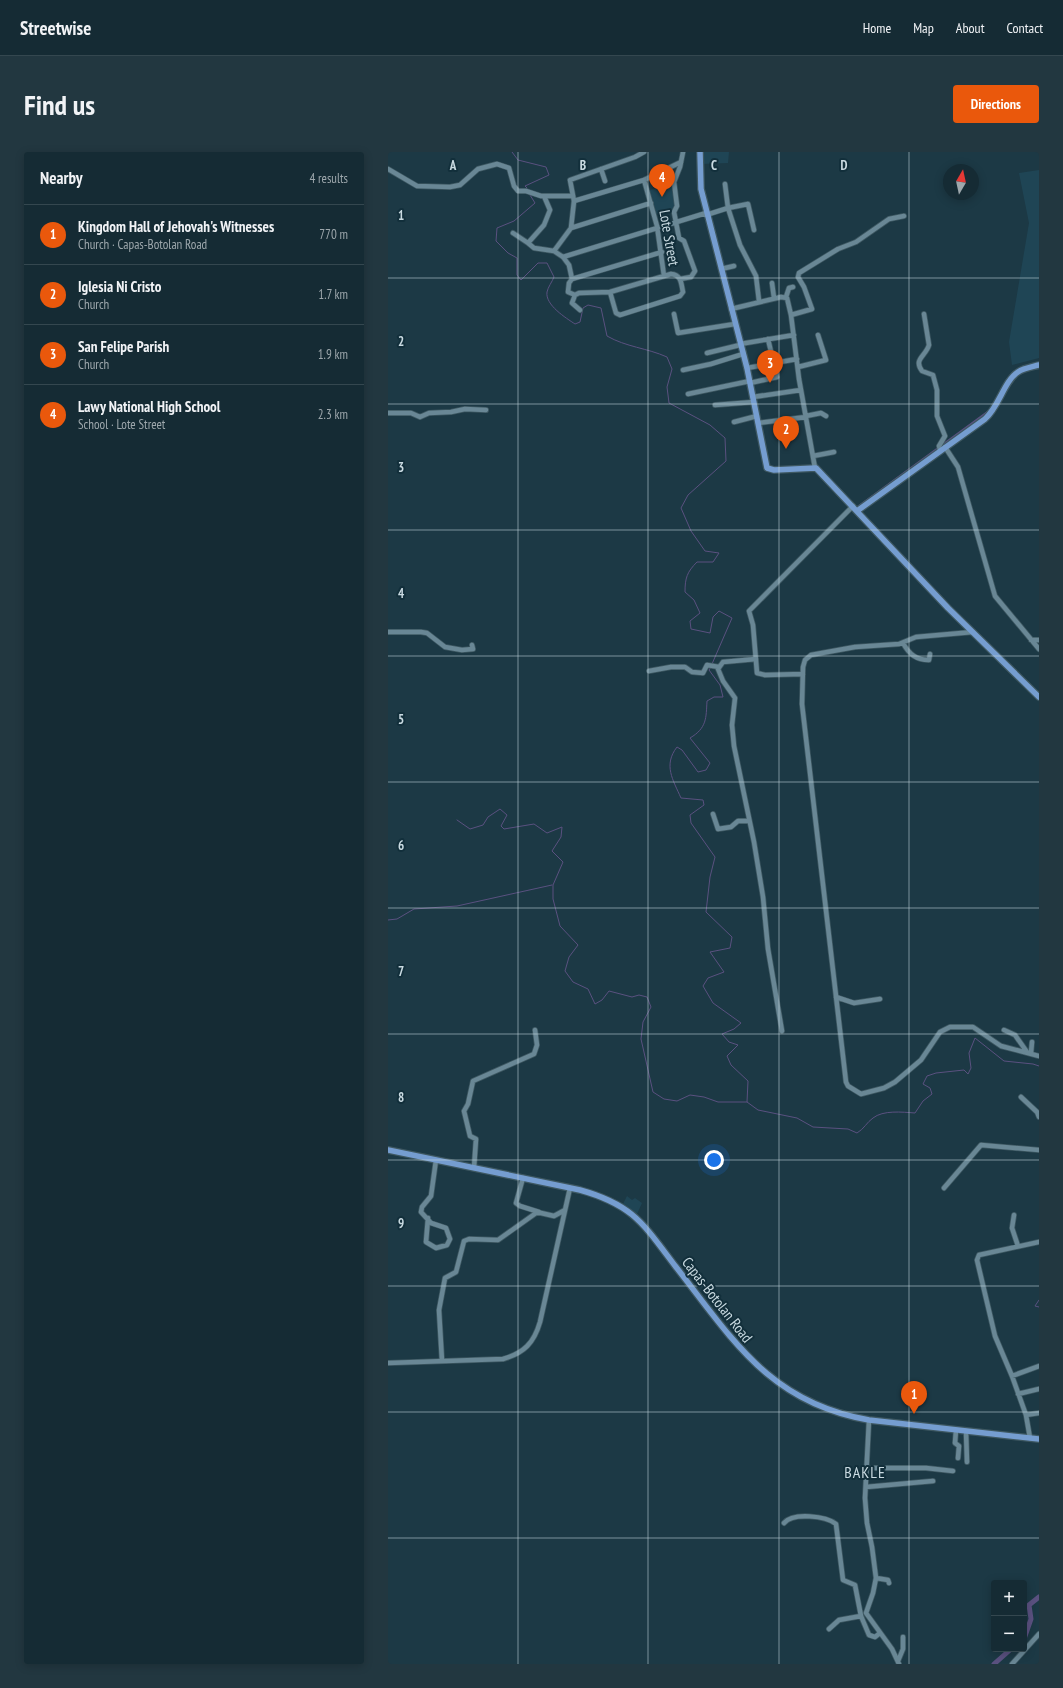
<!DOCTYPE html>
<meta charset="utf-8">
<style>
body{margin:0;font-family:"PT Sans Narrow",sans-serif;background:#223740;color:#f1f3f6}
.controls{position:absolute;right:12px;bottom:12px;display:grid;overflow:hidden;border-radius:4px;box-shadow:0 2px 10px #0003}
.controls button{width:36px;height:36px;display:grid;place-items:center;padding:0;border:0;border-bottom:1px solid #34474f;background:#152b34;color:#f1f3f6;font:20px sans-serif}
.compass{position:absolute;left:555px;top:12px;width:36px;height:36px;border-radius:50%;background:#152b34;box-shadow:0 2px 10px #0003;rotate:9deg}
.you{position:absolute;left:326px;top:1008px;width:14px;height:14px;margin:-10px;border:3px solid #fff;border-radius:50%;background:#1a73e8;box-shadow:0 0 0 6px #1a73e833}
.badge{display:grid;place-items:center;width:26px;height:26px;border-radius:50%;background:#ea580c;color:#fff;font-size:13px;font-weight:700}
.pin{position:absolute;translate:-50% -33px;filter:drop-shadow(0 1px 2px #0008)}
.pin::after{content:'';position:absolute;top:21px;width:14px;height:12px;background:inherit;clip-path:polygon(0 0,100% 0,50% 100%)}
.list{margin:0;padding:0;list-style:none}
h2{display:flex;justify-content:space-between;align-items:center;height:52px;margin:0;padding:0 16px;font-size:17px}
h2 small{font-size:13px;font-weight:400;color:#9da7ac}
.list li{display:grid;grid-template-columns:26px 1fr auto;gap:12px;align-items:center;box-sizing:border-box;height:60px;padding:0 16px;border-top:1px solid #34474f}
.list b{display:block;font-size:15px;white-space:nowrap}
.list p{margin:0;font-size:13px;white-space:nowrap;color:#9da7ac}
.list em{font-size:13px;font-style:normal;color:#9da7ac}
.map{position:relative;flex:none;width:651px;height:1512px;overflow:hidden;border-radius:4px}
header{display:flex;align-items:center;gap:24px;box-sizing:border-box;height:56px;padding:0 20px;background:#152b34;border-bottom:1px solid #34474f}
header strong{font-size:19px}
nav{display:flex;gap:22px;margin-inline-start:auto;font-size:14px}
.intro{display:flex;align-items:center;justify-content:space-between;box-sizing:border-box;height:96px;padding:0 24px}
h1{margin:0;font-size:28px}
.button{padding:10px 18px;border-radius:4px;background:#ea580c;color:#fff;font-size:14px;font-weight:700}
main{display:flex;gap:24px;padding:0 24px}
aside{flex:1;background:#152b34;border-radius:4px;box-shadow:0 2px 10px #0003}
.map>svg:first-child{display:block}
</style>
<header>
<strong>Streetwise</strong>
<nav><a>Home</a><a>Map</a><a>About</a><a>Contact</a></nav>
</header>
<div class="intro"><h1>Find us</h1><a class="button">Directions</a></div>
<main>
<aside>
<h2>Nearby<small>4 results</small></h2>
<ul class="list">
<li><span class="badge">1</span><div><b>Kingdom Hall of Jehovah's Witnesses</b><p>Church · Capas-Botolan Road</p></div><em>770 m</em></li>
<li><span class="badge">2</span><div><b>Iglesia Ni Cristo</b><p>Church</p></div><em>1.7 km</em></li>
<li><span class="badge">3</span><div><b>San Felipe Parish</b><p>Church</p></div><em>1.9 km</em></li>
<li><span class="badge">4</span><div><b>Lawy National High School</b><p>School · Lote Street</p></div><em>2.3 km</em></li>
</ul>
</aside>
<div class="map">
<svg width="651" height="1512" viewBox="0 0 651 1512">
<rect width="100%" height="100%" fill="#1c3945"/>
<path fill="#1f4555" d="M314,0H341L340,11L313,12Z
M651,18V206L624,213L621,190L641,71L631,21Z
M284,34L287,55L284,59L267,62L261,38Z
M239,1044L244,1048L247,1046L254,1051L249,1062L235,1052Z"/>
<g fill="none" stroke-linecap="round" stroke-linejoin="round">
<path stroke="#5a5180" stroke-width="1" d="M124,0L130,8L158,15L161,23L137,34L139,36
M142,43L147,51L126,69L109,76L108,89L120,101L129,106V123L133,128L150,111H159L166,125C164,130 160,135 159,140C157,153 178,166 187,172L192,170L195,156L200,153L213,156L219,184C238,195 259,196 279,205L284,217L279,235L281,251L322,273L337,286L338,309L300,343L293,356L303,379L317,399L331,401L325,410H309C299,420 297,426 297,440L306,448L312,461L302,469L303,477L322,481L325,465L331,459L344,466L324,512
M323,515L321,518L332,533L335,545H326L319,549C318,566 319,576 302,586L322,611L318,618L310,620L294,598L289,595C275,613 285,628 293,646L315,648L316,653L302,663L303,671L327,705L322,725L318,760L344,785L342,796L322,800L336,820L320,826L315,834L325,851L353,871L346,877L334,882L341,890L350,893L339,904L343,913L360,929L359,950L370,958L409,966L425,975L460,977L469,981C476,977 479,970 485,966C495,958 514,960 527,961L535,949L544,942L542,936L535,932L539,924L548,921L576,918L580,922L583,916L581,901L587,886L616,909L645,912L651,914
M69,668L82,677L95,673L100,665L112,657L119,663L113,674L116,677L146,672L159,681L174,675L173,685L164,699L175,710L165,733V747L172,774L190,793L181,805L177,819L185,830L200,837L207,852L214,848L221,839L244,845L251,843L259,845L263,855L255,870L253,887L265,940L276,947L289,949L302,943L316,945L330,950H359
M0,768L9,767L26,757L69,754L164,733
M651,1148L647,1154L651,1155"/>
<path stroke="#5a5180" stroke-width="3" d="M469,356L603,258"/>
<path stroke="#5a5180" stroke-width="5" d="M636,1487L643,1467L641,1453L651,1445
M606,1512L623,1497"/>
<g stroke="#3e5862" stroke-width="6">
<path id="minor" d="M0,17L29,34L62,35L72,33L90,17L109,12L121,16L126,34L130,39H138L153,44H184
M213,17L217,29
M256,28L269,74L276,124
M337,32L340,56L360,52L366,78
M186,49L256,28L293,10
M318,63L340,56L352,93L368,124L371,149
M183,76L263,51
M125,81L140,91L156,73L162,58L156,44
M140,91L146,96L166,99
M175,105L318,61
M333,117L346,114
M184,127L181,113L175,105L166,99L183,76L186,49L182,28L247,5L256,0
M292,127L303,125L307,119L296,89L291,86L286,60L289,54L286,30L292,15L295,0
M384,131L386,146
M187,143L180,140L181,131L184,127L274,100
M398,145L401,136L405,135
M343,157L393,145L399,146L403,163L411,227L427,316
M192,158L184,151L187,143L191,141L222,140L283,122C294,123 293,132 295,140L292,144L232,163L228,161L222,140
M286,162L290,181L347,172
M536,162L541,193C538,204 525,207 534,219L545,223L549,238V264L557,284L551,294L552,298
M403,163L424,157L416,135L410,125L411,121L450,97L468,90L501,67L516,64
M352,192L406,183
M319,201L352,193
M410,215L438,208L430,183
M359,216L409,207
M295,218L323,212L355,202
M362,231L389,225L380,187
M300,242L362,229
M365,245L413,238
M327,253L366,250
M0,261H23L32,265L41,261L63,260L77,257L98,258
M418,264L433,261L438,264
M346,270L369,264
M370,271L418,265
M557,295L570,315L574,329L607,444L651,497
M425,304L446,300
M0,480H33L39,481L57,495L74,498L85,497L84,493
M585,480L528,485L511,492L467,495L423,503L417,508L415,515L414,552L458,930L460,934L473,942L496,936L507,930L533,908L552,880L562,875H585L613,894L651,904
M643,488H651
M515,491C521,502 528,508 541,508L542,502
M368,507L335,510L330,517L335,529L347,546L344,573L346,594L366,690L375,745L380,797L394,879
M261,519L283,515H297L304,520L315,521L319,513L331,515
M415,522L377,523L369,521L365,473L361,459L465,354
M325,662L330,677L343,675L350,669H360
M448,845L466,851L492,847
M616,878L627,883L639,900
M643,901L644,890
M633,945L649,960L651,965
M86,1016L88,987L82,984L76,959L80,952L85,929L146,902L149,893L147,878
M135,1026L128,1051L132,1054L151,1060
M556,1036L593,993L651,998
M626,1063L624,1076L630,1094
M40,1066L38,1090L48,1096L59,1093L62,1087L58,1076L43,1071L33,1060L34,1055L43,1044L48,1008
M54,1209L51,1158L57,1126L68,1120L76,1089L81,1087L110,1088L148,1061H153L166,1064L177,1058
M0,1211L115,1207C136,1201 146,1191 152,1170L182,1036
M624,1224L651,1214
M630,1242L651,1237
M638,1263L651,1261
M481,1268L477,1346L479,1371L484,1395L488,1426L485,1441L478,1461L504,1497L511,1512
M568,1278L567,1291L571,1294L570,1306
M578,1279L579,1310
M642,1286L638,1263L624,1224L607,1184L589,1108L591,1103L651,1090
M479,1316H538L565,1319
M478,1335L545,1329
M396,1371C405,1360 438,1364 448,1372L455,1428L467,1433L473,1464L481,1483L487,1485L492,1481
M488,1426L500,1428L501,1431
M441,1477L451,1468L473,1464
M510,1509L515,1497V1485
M624,1512L651,1482"/>
</g>
<g stroke="#3e5862" stroke-width="8">
<path id="major" d="M312,0L313,37L359,216L379,316L386,318L428,316L560,456L651,545
M469,359L597,267C611,255 616,229 630,220C636,216 644,215 651,213
M0,998L192,1038C246,1053 256,1073 288,1115C345,1188 382,1251 481,1268L651,1287"/>
</g>
<use href="#minor" stroke="#698795" stroke-width="4.5"/>
<use href="#major" stroke="#759dd0" stroke-width="5.5"/>
</g>
<path fill="none" stroke="#c9dae1" stroke-width="1" stroke-opacity="0.55" d="M130,0V1512M260,0V1512M391,0V1512M521,0V1512M0,126H651M0,252H651M0,378H651M0,504H651M0,630H651M0,756H651M0,882H651M0,1008H651M0,1134H651M0,1260H651M0,1386H651"/>
<g text-anchor="middle" stroke-width="4" stroke-linejoin="round" paint-order="stroke">
<g font-size="15" fill="#c9dae1" stroke="#122f3b">
<text transform="translate(281 86) rotate(80)" y="5">Lote Street</text>
<text transform="translate(329 1148) rotate(52)" y="5">Capas-Botolan Road</text>
</g>
<g font-size="16" letter-spacing="1" fill="#c9dae1" stroke="#122f3b">
<text x="477" y="1326">BAKLE</text>
</g>
</g>
<g font-size="13" text-anchor="middle" font-weight="bold" fill="#c9dae1" stroke="#122f3b" stroke-width="4" stroke-linejoin="round" paint-order="stroke">
<text x="65" y="18">A</text>
<text x="195" y="18">B</text>
<text x="326" y="18">C</text>
<text x="456" y="18">D</text>
<text x="13" y="68">1</text>
<text x="13" y="194">2</text>
<text x="13" y="320">3</text>
<text x="13" y="446">4</text>
<text x="13" y="572">5</text>
<text x="13" y="698">6</text>
<text x="13" y="824">7</text>
<text x="13" y="950">8</text>
<text x="13" y="1076">9</text>
</g>
</svg>
<div class="controls">
<button>+</button>
<button>−</button>
</div>
<svg class="compass" viewBox="-18 -18 36 36"><path d="M0-13l5 13h-10z" fill="#e53935"/><path d="M0 13l5-13h-10z" fill="#9da7ac"/></svg>
<div class="you"></div>
<div class="pin badge" style="left:526px;top:1262px">1</div>
<div class="pin badge" style="left:398px;top:297px">2</div>
<div class="pin badge" style="left:382px;top:231px">3</div>
<div class="pin badge" style="left:274px;top:45px">4</div>
</div>
</main>
